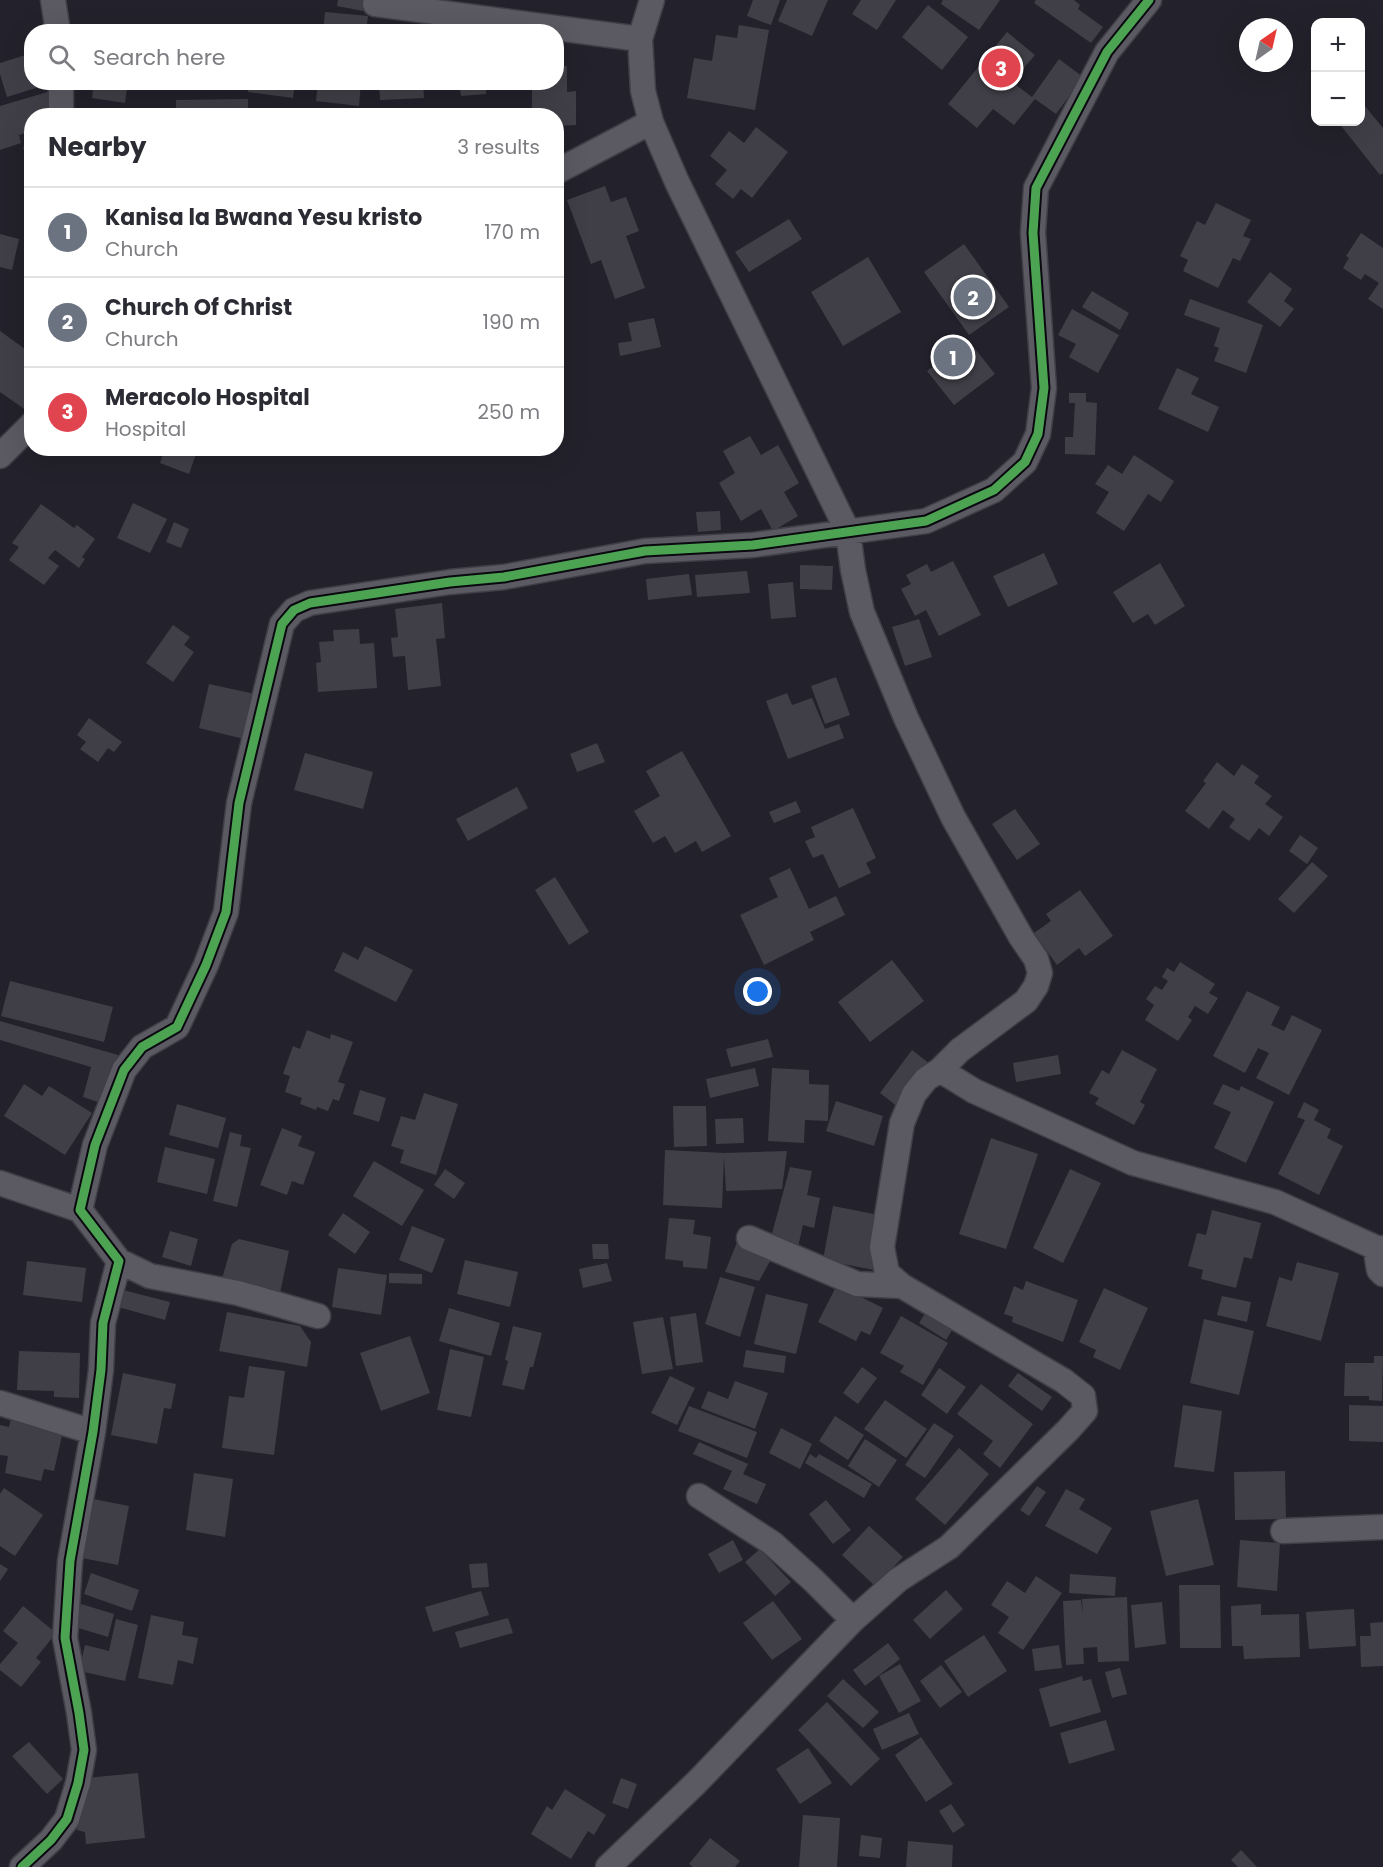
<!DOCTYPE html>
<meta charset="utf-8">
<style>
body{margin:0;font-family:Poppins,sans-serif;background:#f7f7f7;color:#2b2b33}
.controls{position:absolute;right:18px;top:18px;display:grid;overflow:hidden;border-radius:12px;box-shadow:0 6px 24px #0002}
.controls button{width:54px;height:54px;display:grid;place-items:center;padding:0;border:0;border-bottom:2px solid #e1e1e2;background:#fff;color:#2b2b33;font:30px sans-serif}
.compass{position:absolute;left:1239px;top:18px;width:54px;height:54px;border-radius:50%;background:#fff;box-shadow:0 6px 24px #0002;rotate:34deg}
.you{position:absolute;left:758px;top:992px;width:21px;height:21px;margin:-15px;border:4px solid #fff;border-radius:50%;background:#1a73e8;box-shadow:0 0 0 9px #1a73e833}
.badge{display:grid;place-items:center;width:39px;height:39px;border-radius:50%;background:#616069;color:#fff;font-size:20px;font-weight:700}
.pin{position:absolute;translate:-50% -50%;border:3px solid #fff;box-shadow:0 2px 6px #0006}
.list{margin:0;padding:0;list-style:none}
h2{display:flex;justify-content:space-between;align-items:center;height:78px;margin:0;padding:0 24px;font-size:26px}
h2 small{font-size:20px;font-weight:400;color:#7c7c81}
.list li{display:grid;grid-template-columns:39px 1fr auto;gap:18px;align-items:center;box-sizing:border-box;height:90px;padding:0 24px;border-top:2px solid #e1e1e2}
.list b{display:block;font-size:22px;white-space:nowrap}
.list p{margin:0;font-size:20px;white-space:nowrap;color:#7c7c81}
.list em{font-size:20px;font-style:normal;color:#7c7c81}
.icon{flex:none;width:33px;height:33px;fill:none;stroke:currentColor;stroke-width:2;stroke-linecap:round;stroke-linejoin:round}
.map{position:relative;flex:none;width:1383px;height:1867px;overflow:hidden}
.search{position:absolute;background:#fff;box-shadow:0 6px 24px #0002;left:24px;top:24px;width:540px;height:66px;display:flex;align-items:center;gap:15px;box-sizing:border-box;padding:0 21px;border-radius:24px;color:#7c7c81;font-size:22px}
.panel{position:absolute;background:#fff;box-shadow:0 6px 24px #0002;left:24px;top:108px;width:540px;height:348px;border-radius:24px}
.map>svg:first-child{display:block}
</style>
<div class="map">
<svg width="1383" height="1867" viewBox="0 0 1383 1867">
<rect width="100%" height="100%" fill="#23212b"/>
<path fill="#403f47" d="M338,0H365L363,11L337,6Z
M753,0H780L771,25L747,16Z
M787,0H828L812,36L778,21Z
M861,0H896L877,30L852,14Z
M943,0H1000L979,30L941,4Z
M1036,0H1074L1080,5L1078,9L1103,27L1091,43L1034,3Z
M928,5L968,37L942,70L902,37Z
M325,12L368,16L366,32H323Z
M419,24L420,32H376V26Z
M739,25L769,30L755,110L687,98L694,58L712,61L716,35L737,38Z
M1007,32L1035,55L1012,82L1032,97L1059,59L1083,77L1056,114L1035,99L1014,125L993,109L977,128L948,104Z
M32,53V82L52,83L7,97L0,74V63Z
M567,66V92L576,91V125L556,126V116H532V82H556V67Z
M94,82H144L143,90L127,88L125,103L92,98Z
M249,82H295L293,98L248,92Z
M318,82H361L359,106L316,101Z
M379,82H423L424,98L380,100Z
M447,82H501V87L486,89V94L461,96L460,89L448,90Z
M51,91L58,116H32V131L19,135L21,143L0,150V106Z
M248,99V116H176V100Z
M1360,100L1383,128V173L1380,175L1338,122H1360Z
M129,108L130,116H78L77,113Z
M483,109L484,116H463V112Z
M756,127L788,152L752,198L741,189L733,199L715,184L727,170L710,156L729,131L744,143Z
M32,145V169L29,170L23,147Z
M605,186L611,202L626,197L639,231L626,236L645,288L615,299L601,260L591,264L567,200Z
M1216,203L1251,220L1243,236L1251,239L1240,261L1233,258L1218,288L1183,271L1188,260L1180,256L1197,221L1205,225Z
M789,219L802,239L749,272L735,252Z
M1361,233L1383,248V309L1368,299L1379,283L1365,274L1361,280L1343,268L1349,258L1346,256Z
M0,234L19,239L12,270L0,267Z
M964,244L1009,307L969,335L924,272Z
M868,257L901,312L843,346L811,292Z
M1270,272L1292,289L1284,301L1294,309L1280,327L1247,302Z
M1092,291L1129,313L1120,330L1082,307Z
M1190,299L1263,325L1246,373L1214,361L1219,348L1214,346L1220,328L1184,315Z
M1072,309L1119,335L1098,373L1069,357L1076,344L1058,335Z
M654,318L661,347L620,356L618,343L632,341L628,323Z
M0,331L32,354V411L30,413L0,392Z
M968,340L995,374L954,405L927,371Z
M1177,368L1199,378L1191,394L1219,407L1208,432L1158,409Z
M1069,393H1086V402L1097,403L1095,455L1065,454V437H1073L1075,403H1069Z
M750,436L761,455L778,445L799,483L784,492L798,516L773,531L761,509L741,521L719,483L735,473L723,451Z
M165,448H206L202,456L196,454L189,474L160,463Z
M1134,455L1174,481L1161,502L1148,494L1124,531L1096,513L1109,492L1095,484L1108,465L1122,474Z
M133,503L167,519L150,553L117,538Z
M41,504L74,528L77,525L95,539L82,557L85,559L79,568L55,550L48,558L59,566L44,585L9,560L19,547L12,543Z
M720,511L721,530L698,532L696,512Z
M174,522L189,529L181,548L166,542Z
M1044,553L1058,584L1008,607L993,576Z
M953,561L981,615L939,636L926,610L915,616L901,589L911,584L906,575L927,564L931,572Z
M1160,563L1185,606L1155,625L1148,614L1133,623L1113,592Z
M800,565L833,566L832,590L800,589Z
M747,571L750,593L697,597L695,575Z
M689,574L692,595L648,600L646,579Z
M793,582L796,617L771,619L768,584Z
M442,603L445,638L436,639L441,686L408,690L405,656L393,657L391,638L398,637L395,609Z
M919,619L932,657L905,666L892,627Z
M173,625L190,637L184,645L194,652L173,682L146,663Z
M359,629L360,644L374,643L377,688L318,692L316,663L321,662L319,642L334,641L333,630Z
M836,677L850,715L825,724L811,686Z
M209,684L259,695L248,740L199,728Z
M787,693L792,705L812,698L825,729L839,724L844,738L788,759L766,701Z
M89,718L122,742L114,752L108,748L98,762L80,749L86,742L77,735Z
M597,743L605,762L577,772L570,754Z
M682,751L731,836L702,852L696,841L675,853L665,836L653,843L634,811L660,796L646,771Z
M305,753L373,772L363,809L294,790Z
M1217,762L1234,776L1242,764L1259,776L1254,783L1272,796L1265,804L1283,817L1269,836L1259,828L1249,841L1229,827L1235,819L1223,810L1209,829L1185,811L1206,783L1203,781Z
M517,787L528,808L468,841L456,819Z
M796,801L801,812L774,823L769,812Z
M853,808L876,858L866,863L871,873L839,888L823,854L813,858L805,841L815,837L811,827Z
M1015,809L1040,844L1017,860L992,824Z
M1300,835L1318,848L1307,864L1289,851Z
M1312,862L1328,876L1294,913L1278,899Z
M790,868L809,909L836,896L845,915L810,932L814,940L764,965L740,915L778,897L769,878Z
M555,877L589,932L569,945L535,890Z
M1080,890L1113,936L1085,956L1079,948L1057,965L1034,933L1051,921L1046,914Z
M365,946L413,970L396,1002L334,971L343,952L358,960Z
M892,960L924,1001L870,1042L838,1002Z
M1180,962L1215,984L1209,993L1218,998L1208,1014L1195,1006L1188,1017L1192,1020L1178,1041L1145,1020L1154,1005L1146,999L1155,986L1162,990L1168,981L1162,977L1167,968L1174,972Z
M10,981L113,1007L104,1042L1,1016Z
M1247,991L1280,1007L1271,1025L1284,1031L1292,1015L1322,1030L1289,1095L1256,1078L1269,1053L1258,1048L1245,1073L1213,1056Z
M0,1021L118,1055L104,1104L83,1097L91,1067L0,1040Z
M307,1030L330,1039L331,1034L353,1042L338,1082L345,1084L339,1101L333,1099L328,1111L317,1107L316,1110L300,1104L302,1098L285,1092L290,1076L283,1074L293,1046L300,1049Z
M768,1039L773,1057L731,1067L726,1049Z
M912,1050L930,1064L898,1107L880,1093Z
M1122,1050L1157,1069L1140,1102L1145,1105L1134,1125L1095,1104L1099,1098L1089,1093L1102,1070L1109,1074Z
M1058,1055L1061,1074L1016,1082L1013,1063Z
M755,1068L759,1086L710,1098L706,1079Z
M772,1068L809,1070V1084L829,1085L828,1121L805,1120L804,1143L768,1141Z
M24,1084L42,1096L49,1086L92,1113L65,1155L4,1116Z
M1223,1084L1239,1091L1241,1086L1274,1102L1246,1163L1214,1148L1231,1112L1213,1104Z
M360,1090L386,1098L379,1122L353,1114Z
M424,1093L458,1104L436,1175L400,1163L404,1150L391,1146L401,1116L415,1120Z
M836,1101L883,1116L874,1146L826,1131Z
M1304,1102L1319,1110L1314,1120L1331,1129L1327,1138L1343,1146L1319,1195L1278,1174L1305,1120L1297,1117Z
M177,1104L226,1118L218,1148L169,1135Z
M673,1106H706L707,1146L674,1147Z
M743,1118L744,1143L716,1144L715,1119Z
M282,1128L302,1136L298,1146L315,1152L303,1185L292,1181L287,1195L260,1185Z
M230,1132L242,1135L240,1146L251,1148L237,1207L213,1201Z
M991,1138L1038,1154L1006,1249L959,1234Z
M165,1147L215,1159L207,1194L157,1182Z
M665,1150L725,1153L787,1151L782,1189L726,1191L724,1157L722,1208L663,1205Z
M374,1161L424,1190L402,1226L353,1196Z
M790,1167L812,1171L807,1195L820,1198L814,1228L803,1225L798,1247L770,1241Z
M445,1169L465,1183L454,1199L434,1185Z
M1070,1169L1101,1183L1063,1263L1033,1248Z
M833,1206L884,1216L874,1270L823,1260Z
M1212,1210L1261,1223L1252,1259L1244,1257L1236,1288L1201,1279L1203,1270L1188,1266L1197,1233L1206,1235Z
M343,1213L370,1232L355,1254L328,1235Z
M669,1218L695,1220L693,1234L711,1237L707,1269L683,1267V1261L665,1259Z
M412,1226L445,1239L432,1273L399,1260Z
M170,1231L198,1239L191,1266L162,1257Z
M239,1239L289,1251L280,1293L222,1279L232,1244Z
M738,1240L774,1254L759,1281L725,1272Z
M592,1244H608L609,1259H593Z
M465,1260L518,1272L510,1307L457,1294Z
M27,1261L86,1268L82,1302L23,1295Z
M1297,1262L1339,1273L1321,1341L1266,1326L1279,1277L1292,1281Z
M607,1263L612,1281L583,1288L579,1269Z
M338,1268L387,1275L381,1315L332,1307Z
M389,1273L422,1274V1284L389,1283Z
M720,1277L755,1287L740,1337L705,1324Z
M1026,1281L1078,1300L1063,1342L1012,1322L1013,1317L1004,1314L1014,1286L1023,1290Z
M837,1285L883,1308L870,1335L861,1331L856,1341L818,1322Z
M1104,1288L1148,1308L1120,1370L1093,1357L1096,1350L1079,1342Z
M123,1290L170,1302L165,1320L118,1307Z
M766,1294L808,1304L796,1354L754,1344Z
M1222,1296L1251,1302L1247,1322L1217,1315Z
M929,1307L956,1324L946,1340L919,1323Z
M449,1308L500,1323L491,1356L439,1341Z
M227,1312L300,1326L311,1342L307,1367L219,1351Z
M696,1313L703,1362L676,1366L670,1317Z
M901,1316L948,1343L923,1385L900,1372L904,1366L880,1353Z
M663,1317L673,1369L642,1374L633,1322Z
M1204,1319L1254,1331L1239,1395L1190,1383Z
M513,1326L542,1333L533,1367H530L524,1390L502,1385L508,1361L505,1360Z
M410,1336L430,1393L381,1411L360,1353Z
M450,1349L484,1357L471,1417L437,1410Z
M746,1350L786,1356L784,1373L743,1367Z
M19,1351L80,1353L79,1398L54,1397V1391L17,1390Z
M1374,1356H1383L1382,1401L1369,1400V1396H1344L1345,1363H1374Z
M249,1366L285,1371L274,1455L222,1448L229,1396L244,1398Z
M862,1367L877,1378L858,1404L843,1393Z
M939,1368L966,1387L947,1414L921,1395Z
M123,1373L176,1384L171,1409L164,1408L157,1444L111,1435Z
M1018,1373L1052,1397L1042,1411L1008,1386Z
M670,1376L695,1388L677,1425L651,1413Z
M735,1381L768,1393L755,1429L701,1408L708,1391L728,1399Z
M981,1384L1033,1424L1000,1468L983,1454L993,1441L957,1414Z
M885,1400L927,1429L906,1458L864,1429Z
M1183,1405L1222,1411L1214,1472L1174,1467Z
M1349,1405L1383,1406V1442L1349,1441Z
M689,1406L757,1432L747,1458L678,1431Z
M835,1416L864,1435L848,1460L819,1441Z
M11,1419L63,1431L54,1471L44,1469L41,1481L5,1473L8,1456L0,1455V1425L9,1427Z
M934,1423L954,1436L925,1478L905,1465Z
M781,1428L812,1444L800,1469L769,1453Z
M865,1439L897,1460L879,1487L848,1466Z
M699,1442L748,1464L743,1474L766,1484L757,1504L723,1489L732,1471L693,1454Z
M959,1448L989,1474L945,1525L915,1499Z
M810,1454L816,1458L819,1454L872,1484L864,1498L805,1463Z
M1285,1471L1286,1519L1235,1520L1234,1472Z
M194,1473L233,1479L225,1537L186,1530Z
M1037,1486L1046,1492L1029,1516L1020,1510Z
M4,1488L43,1515L15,1556L0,1546V1494Z
M1066,1489L1085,1499L1079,1509L1112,1528L1097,1554L1045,1526Z
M93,1499L129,1506L118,1565L82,1558Z
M1198,1499L1214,1565L1166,1576L1150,1511Z
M826,1500L851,1530L833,1544L809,1514Z
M869,1526L903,1557L875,1586L842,1555Z
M733,1540L743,1560L719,1573L708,1554Z
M1240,1540L1280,1543L1277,1591L1237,1587Z
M760,1549L791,1582L775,1596L745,1562Z
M487,1563L489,1587L472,1588L469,1564Z
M0,1564L8,1569L0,1581Z
M91,1573L139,1590L132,1611L84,1594Z
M1070,1574L1116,1577L1115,1596L1069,1593Z
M1036,1576L1062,1593L1023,1650L998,1633L1009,1617L991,1605L1007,1581L1025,1593Z
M1179,1585H1220L1221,1648H1180Z
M946,1590L963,1609L930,1639L913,1620Z
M481,1591L489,1615L433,1632L425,1607Z
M1127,1597L1129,1661L1098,1662L1097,1647L1083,1648L1084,1664L1066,1665L1063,1601L1081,1600L1083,1615L1082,1599Z
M773,1601L802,1639L772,1660L743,1623Z
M1162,1602L1166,1644L1135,1648L1131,1605Z
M81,1604L114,1614L108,1637L75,1627Z
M1261,1604V1615L1299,1614L1300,1657L1244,1659L1243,1646H1232L1231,1606Z
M23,1606L56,1633L36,1658L41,1662L21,1687L0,1670V1664L18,1643L3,1631Z
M1354,1609L1356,1646L1309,1649L1306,1612Z
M151,1615L184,1622L182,1635L198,1638L193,1664L178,1660L173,1685L138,1678Z
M508,1618L513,1633L460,1648L455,1632Z
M116,1619L138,1625L125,1681L79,1671L85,1645L109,1651Z
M1383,1622V1666L1361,1667L1360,1636H1371L1370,1623Z
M984,1635L1007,1671L968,1697L944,1661Z
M888,1643L900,1659L865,1686L853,1670Z
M1059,1645L1062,1668L1035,1671L1032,1649Z
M900,1664L921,1701L899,1713L879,1676Z
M941,1665L962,1692L940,1708L920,1681Z
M1120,1668L1127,1694L1112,1698L1105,1672Z
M1082,1676L1083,1681L1091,1679L1101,1712L1050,1727L1039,1689Z
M843,1679L879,1712L863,1728L827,1696Z
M827,1702L880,1759L851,1786L798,1730Z
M909,1713L919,1734L882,1750L873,1729Z
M1106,1720L1115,1750L1069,1764L1060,1733Z
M921,1737L953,1784L926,1802L895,1755Z
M29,1742L63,1779L47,1794L12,1756Z
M808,1748L832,1783L800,1804L776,1769Z
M138,1773L145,1838L86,1844L85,1832L77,1830L86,1778Z
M621,1778L637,1784L628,1809L612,1803Z
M565,1789L606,1815L594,1835L588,1831L571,1859L531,1834L547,1806L552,1810Z
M951,1804L965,1825L953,1833L939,1811Z
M803,1815L840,1818L837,1867H799Z
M861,1835L882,1838L880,1858L859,1856Z
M710,1838L740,1861L735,1867H693L689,1864Z
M908,1841L953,1845L952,1867H906Z
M1241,1850L1257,1867H1238L1231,1860Z"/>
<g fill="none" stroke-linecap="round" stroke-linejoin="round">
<g stroke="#403e47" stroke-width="27">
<path id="minor" d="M53,0L58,32
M375,4L640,39
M61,82V116
M556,172L651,122
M0,456L32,424
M940,1070L974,1091L1133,1163L1275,1202L1381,1250
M0,1183L80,1210
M749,1238L857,1284L902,1286
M1383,1248L1377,1258L1379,1270L1383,1274
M119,1261L150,1276L238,1293L318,1316
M0,1403L93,1432
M699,1496L772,1543L813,1580L853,1620
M1283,1531L1383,1527
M22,1867L51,1840L67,1819L78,1783L84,1750L79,1713L65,1638L70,1561L93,1432L101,1370L103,1323L119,1261L80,1210L95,1145L124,1070L142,1047L177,1027L206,965L226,912L239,803L282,624L294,610L310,603L450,582L504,577L645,551L753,545L926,521L994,490L1025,462L1038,434L1044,388L1033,233L1036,188L1107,52L1149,0
M608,1867L696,1783L853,1620L898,1580L949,1547L1068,1430L1085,1411L1083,1396L1064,1381L902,1286L887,1273L882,1247L902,1123L914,1094L926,1079L940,1070L960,1050L1026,1001L1036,986L1040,973L1036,959L1021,937L953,817L906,718L862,612L853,570L848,532L677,182L651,122L643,91L640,39L652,0"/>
</g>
<use href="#minor" stroke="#5b5a62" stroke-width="24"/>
<g stroke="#0a0910" stroke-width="13">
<path id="cycleway" d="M22,1867L51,1840L67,1819L78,1783L84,1750L79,1713L65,1638L70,1561L93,1432L101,1370L103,1323L119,1261L80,1210L95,1145L124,1070L142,1047L177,1027L206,965L226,912L239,803L282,624L294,610L310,603L450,582L504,577L645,551L753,545L926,521L994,490L1025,462L1038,434L1044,388L1033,233L1036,188L1107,52L1149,0"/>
</g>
<use href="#cycleway" stroke="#4ca352" stroke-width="9"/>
</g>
</svg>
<div class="controls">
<button>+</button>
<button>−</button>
</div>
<svg class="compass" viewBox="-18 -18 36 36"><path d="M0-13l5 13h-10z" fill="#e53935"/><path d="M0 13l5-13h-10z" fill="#7c7c81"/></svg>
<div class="you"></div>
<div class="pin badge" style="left:953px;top:357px;background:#6b7280">1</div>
<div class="pin badge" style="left:973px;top:297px;background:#6b7280">2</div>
<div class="pin badge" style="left:1001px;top:68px;background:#e0444e">3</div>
<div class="search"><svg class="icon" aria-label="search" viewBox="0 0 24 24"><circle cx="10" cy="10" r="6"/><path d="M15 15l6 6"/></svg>Search here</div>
<section class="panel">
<h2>Nearby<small>3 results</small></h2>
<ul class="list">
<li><span class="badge" style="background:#6b7280">1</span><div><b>Kanisa la Bwana Yesu kristo</b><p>Church</p></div><em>170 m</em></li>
<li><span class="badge" style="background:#6b7280">2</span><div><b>Church Of Christ</b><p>Church</p></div><em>190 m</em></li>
<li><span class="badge" style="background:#e0444e">3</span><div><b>Meracolo Hospital</b><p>Hospital</p></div><em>250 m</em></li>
</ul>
</section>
</div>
